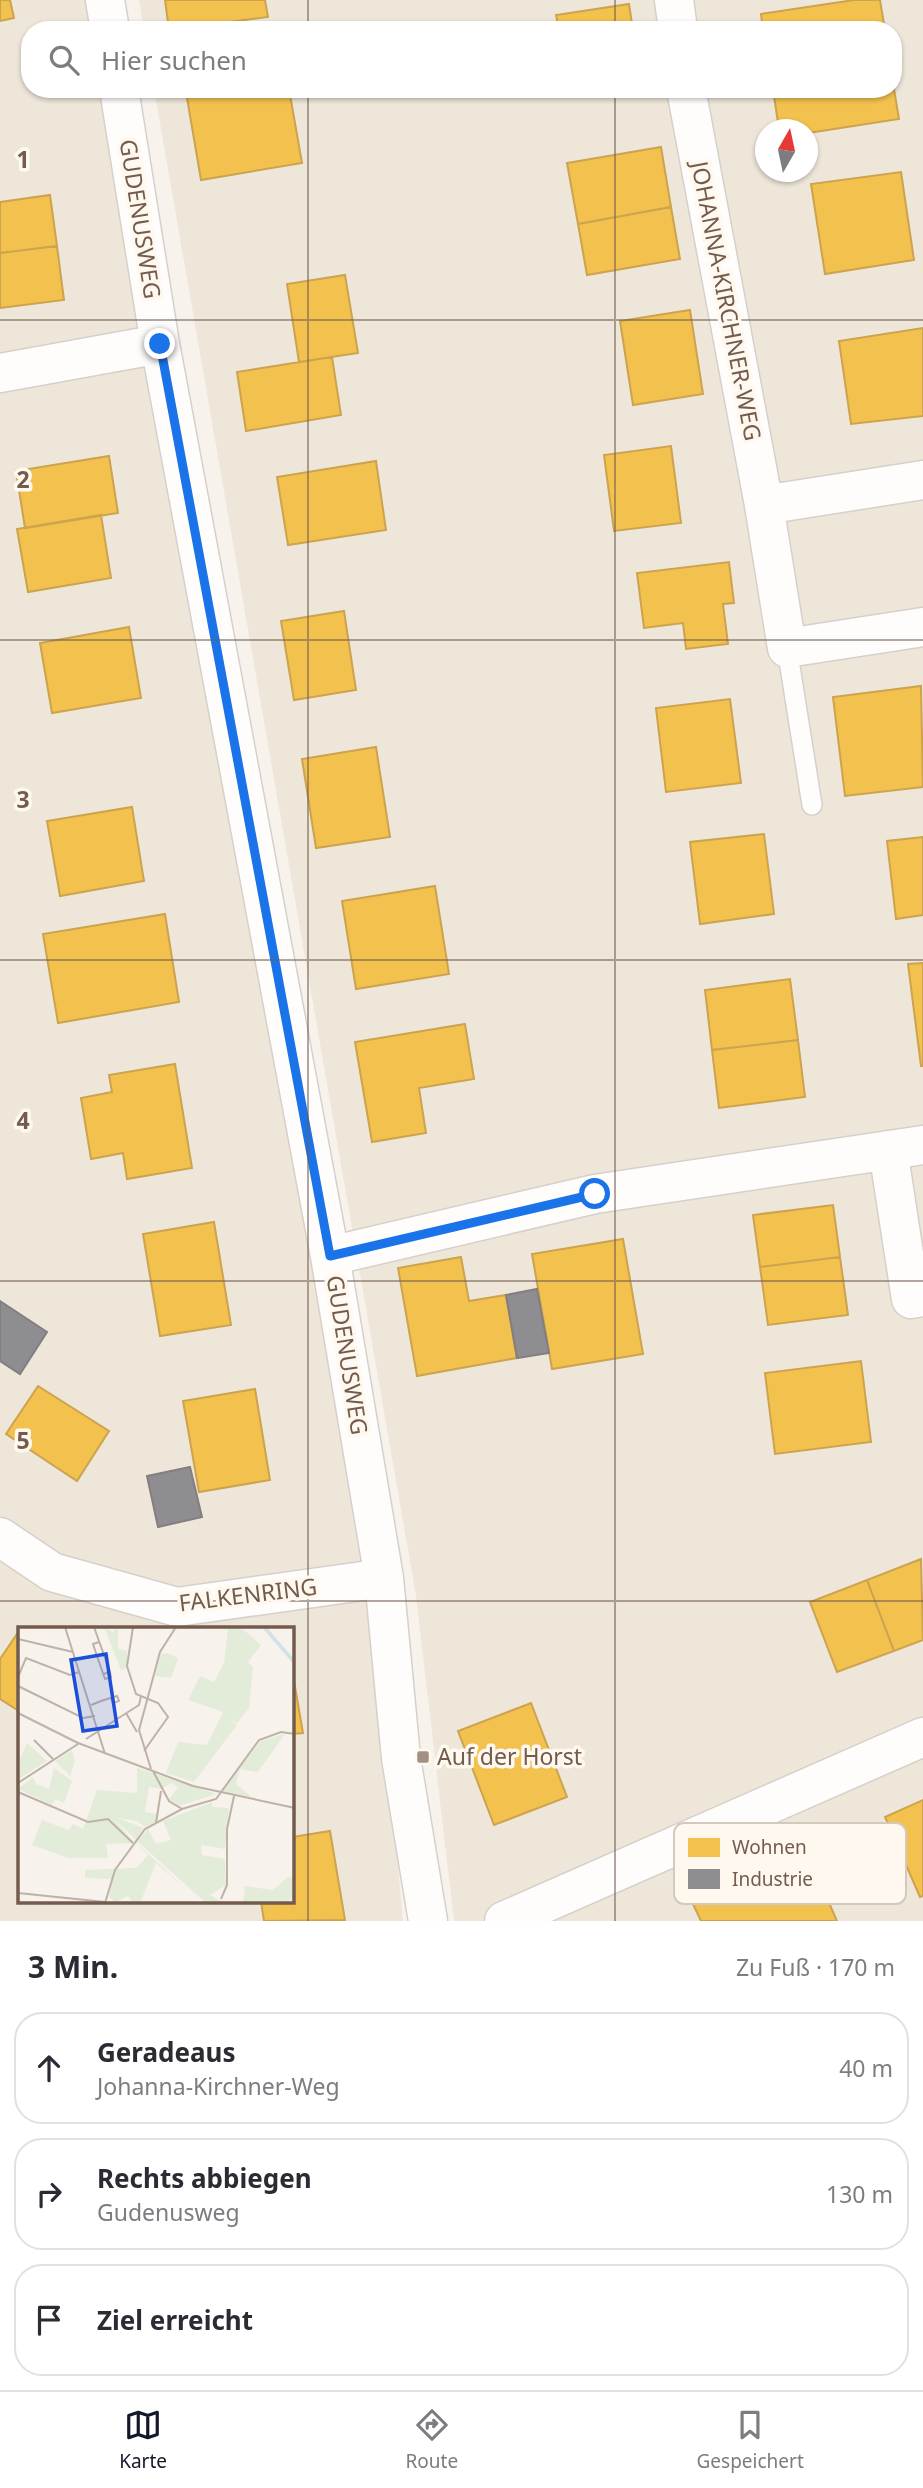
<!DOCTYPE html>
<html lang="de">
<meta charset="utf-8">
<style>
body{margin:0;font-family:"Noto Sans",sans-serif;background:#f2f2f3;color:#2b2b33}
.compass{position:absolute;left:755px;top:119px;width:63px;height:63px;border-radius:50%;background:#fff;box-shadow:0 2px 5px #0004;rotate:9deg}
.stop{position:absolute;width:21px;height:21px;margin:-16px;border:5px solid #1a73e8;border-radius:50%;background:#fff}
.stop.end{background:#1a73e8;border-color:#fff;box-shadow:0 2px 7px #0008}
.list{margin:0;padding:0;list-style:none}
h2{display:flex;justify-content:space-between;align-items:center;height:91px;margin:0;padding:0 28px;font-size:30px}
h2 small{font-size:23px;font-weight:400;color:#7c7c81}
.list li{display:grid;grid-template-columns:46px 1fr auto;gap:21px;align-items:center;box-sizing:border-box;height:112px;margin:0 14px 14px;padding:0 14px;border:2px solid #e1e1e2;border-radius:28px}
.list b{display:block;font-size:26px;white-space:nowrap}
.list p{margin:0;font-size:23px;white-space:nowrap;color:#7c7c81}
.list em{font-size:23px;font-style:normal;color:#7c7c81}
.icon{flex:none;width:38px;height:38px;fill:none;stroke:currentColor;stroke-width:2;stroke-linecap:round;stroke-linejoin:round}
.map{position:relative;flex:none;width:923px;height:1921px;overflow:hidden}
.search{position:absolute;background:#fff;box-shadow:0 2px 5px #0004;left:21px;right:21px;top:21px;height:77px;display:flex;align-items:center;gap:18px;box-sizing:border-box;padding:0 24px;border-radius:28px;color:#7c7c81;font-size:26px}
.sheet{height:469px;background:#fff}
nav{display:flex;justify-content:space-around;align-items:center;box-sizing:border-box;height:98px;border-top:2px solid #e1e1e2;background:#fff;font-size:19px;color:#7c7c81}
nav a{display:grid;justify-items:center;gap:4px}
nav .on{color:#111827}
.map>svg:first-child{display:block}
</style>
<div class="map">
<svg width="923" height="1921" viewBox="0 0 923 1921">
<rect width="100%" height="100%" fill="#f7f3ec"/>
<path fill="#efe6da" fill-rule="evenodd" d="M0,0H90L95,30H30V89H105L374,1599L403,1921H0ZM19,1629H292V1902H19Z
M139,0H923V1921H454L416,1596L154,89H893V30H144ZM766,130H808V172H766Z"/>
<path fill="#f2c14e" stroke="#cca34e" stroke-width="2" d="M0,0H10L14,18L0,21Z
M165,0H265L268,17L169,30Z
M854,0H880L885,30H763L761,14Z
M629,4L633,30H559L556,15Z
M893,83L899,119L808,133V130H779L773,89H893Z
M201,89H289L302,163L201,180L186,92Z
M568,89H600L569,94Z
M661,147L671,207L578,224L567,163Z
M901,172L914,260L825,274L811,184Z
M50,195L57,246L0,253V202Z
M671,207L680,259L587,275L578,224Z
M57,246L64,300L0,308V253Z
M345,275L358,353L299,362L287,284Z
M690,310L703,394L633,405L620,321Z
M923,328V416L851,424L839,341Z
M332,357L341,415L246,431L237,372Z
M671,446L681,523L614,531L604,455Z
M109,456L118,513L25,528L16,471Z
M376,461L386,530L288,545L277,477Z
M101,515L111,578L28,592L17,529Z
M729,562L734,603L723,604L728,644L686,649L683,623L644,628L637,573Z
M344,611L356,690L294,700L281,621Z
M129,627L141,698L52,713L40,643Z
M921,686L923,787L845,796L833,697Z
M730,699L741,783L666,792L656,708Z
M376,747L390,837L316,848L302,759Z
M132,807L144,881L60,896L47,821Z
M764,834L774,914L700,924L690,842Z
M923,837V915L896,919L887,841Z
M435,886L449,974L356,989L342,901Z
M165,914L179,1002L58,1023L43,934Z
M923,963V1066H921L908,964Z
M790,979L798,1040L712,1050L705,990Z
M465,1024L474,1079L419,1088L426,1133L372,1142L355,1042Z
M798,1040L805,1097L719,1108L712,1050Z
M175,1064L192,1168L127,1179L123,1153L91,1159L81,1098L112,1092L109,1075Z
M833,1205L840,1257L760,1267L753,1215Z
M214,1222L231,1325L160,1336L143,1234Z
M623,1239L643,1354L552,1369L532,1254Z
M461,1257L469,1301L506,1295L517,1358L417,1376L398,1268Z
M840,1257L848,1315L768,1325L760,1267Z
M861,1361L871,1442L775,1454L765,1373Z
M38,1386L109,1431L77,1481L6,1434Z
M255,1389L270,1480L199,1492L183,1401Z
M921,1559L923,1640L894,1651L867,1580Z
M867,1580L894,1651L837,1672L810,1602Z
M19,1631V1711L0,1699V1659Z
M292,1669L303,1733L292,1734Z
M531,1703L567,1797L494,1825L458,1731Z
M923,1800V1896L920,1897L885,1817Z
M330,1831L345,1920L264,1921L261,1902H292V1837Z
M806,1850L837,1921H701L691,1900Z"/>
<path fill="#8d8d92" stroke="#857e7e" stroke-width="2" d="M537,1289L549,1353L517,1358L506,1295Z
M0,1301L47,1332L20,1374L0,1361Z
M190,1467L202,1517L158,1527L147,1476Z"/>
<g fill="none" stroke-linecap="round" stroke-linejoin="round">
<g stroke="#d6d0ca" stroke-width="22">
<path id="service" d="M787,648L812,805"/>
</g>
<g stroke="#d6d0ca" stroke-width="41">
<path id="minor" d="M105,0L110,30
M674,0L678,30
M119,89L160,344L330,1256L384,1578L401,1758L428,1921
M686,89L764,505L787,648L923,627
M0,373L160,344
M764,505L923,480
M888,1150L911,1299L923,1297
M330,1256L595,1194L923,1145
M0,1537L52,1572L177,1607L384,1578
M504,1921L923,1737"/>
</g>
<use href="#service" stroke="#fefdfc" stroke-width="19"/>
<use href="#minor" stroke="#fefdfc" stroke-width="38"/>
</g>
<g fill="none" stroke-linecap="round" stroke-linejoin="round">
<path stroke="#1a73e8" stroke-width="9" d="M160,344L330,1256L595,1194"/>
</g>
<path fill="none" stroke="#735c4e" stroke-width="2" stroke-opacity="0.55" d="M308,0V30M615,0V30M308,89V1921M615,89V1921M0,320H923M0,640H923M0,960H923M0,1281H923M0,1601H923"/>
<rect fill="#a19185" stroke="#fef8ee" stroke-width="2.5" x="416" y="1750" width="14" height="14" rx="3.5"/>
<g text-anchor="middle" stroke-width="7" stroke-linejoin="round" paint-order="stroke">
<g font-size="23" fill="#735c4e" stroke="#fef8ee">
<text transform="translate(140 219) rotate(81)" y="8">GUDENUSWEG</text>
<text transform="translate(726 301) rotate(79)" y="8">JOHANNA-KIRCHNER-WEG</text>
<text transform="translate(347 1355) rotate(81)" y="8">GUDENUSWEG</text>
<text transform="translate(248 1595) rotate(-7)" y="8">FALKENRING</text>
</g>
<g font-size="23" fill="#735c4e" stroke="#fef8ee" text-anchor="start">
<text x="437" y="1765">Auf der Horst</text>
</g>
</g>
<g transform="translate(18 1627)">
<rect width="276" height="276" fill="#f7f3ec"/>
<path d="M86,0L95,5L100,0V22L109,24V41L103,43ZM210,0L226,3L243,18L230,35L235,40L231,81L219,96L212,93L219,98L176,155L148,146L160,115L189,118L205,85L170,73L182,49L196,55L206,36ZM149,26L160,31L153,51L137,49L143,27ZM267,107L240,145L222,142L218,157L234,170L206,165L205,163L242,114ZM9,116L29,134L2,151V132ZM54,123L57,135L52,149L37,134ZM36,141L54,154L46,176L37,172L34,178L0,162L15,150L18,157L31,162ZM119,141L198,167L161,179L151,172L160,160L153,156L144,162L131,160L127,185L139,187L137,195L127,200L119,194L100,191L125,201L118,213L97,193L116,216L88,217L90,231H50L14,218L24,193L51,203L55,197L65,202L79,163L119,166ZM194,175V180L211,181L207,222L183,218L184,228L207,232L208,258L192,268L206,276H188L119,214L130,202L138,217L153,213L145,194ZM118,215L170,264L138,236L122,276H115L110,269L98,275L91,270L94,252L67,251V243L118,241L130,228ZM270,250L276,251V271L266,276H225L227,259L255,263Z" fill="#e3ecd8"/>
<path fill="none" stroke="#cfe3e6" stroke-width="3.5" d="M246,0L277,36"/>
<path fill="none" stroke="#beb2a8" stroke-width="2" d="M47,0L87,127M76,0L92,45M115,0L109,39L118,67L140,76L150,90L126,124M0,12L55,25M81,15L75,17L80,32L87,52L93,50L92,45L85,47M0,50L8,31L52,48L61,45M0,59L65,91L77,89M73,78L83,74L99,69L101,74L95,76L93,70M0,86L60,116L175,159L277,181M108,86L119,105M68,112L121,78L123,69M16,113L36,133M133,142L121,103L142,25L158,0M135,144L151,174L164,182M0,156L60,117M0,165L70,195L90,192L115,216M138,196L143,164M0,266L87,275M203,272L209,258V202L216,169M87,276L97,243L127,202L164,182L198,172L241,113L263,105L277,107"/>
<path fill="#1d4ed8" fill-opacity="0.15" stroke="#1d4ed8" stroke-width="3.5" d="M88,27L99,99L65,104L53,33Z"/>
<rect width="276" height="276" fill="none" stroke="#735c4e" stroke-width="3.5"/>
</g>
<rect x="674" y="1823" width="232" height="81" rx="10" fill="#fef8ee" stroke="#d4c9be" stroke-width="2"/>
<rect x="688" y="1838" width="32" height="19" fill="#f2c14e"/>
<rect x="688" y="1869" width="32" height="20" fill="#8d8d92"/>
<g font-size="19" fill="#735c4e">
<text x="732" y="1854">Wohnen</text>
<text x="732" y="1886">Industrie</text>
</g>
<g font-size="23" text-anchor="middle" font-weight="bold" fill="#735c4e" stroke="#fef8ee" stroke-width="7" stroke-linejoin="round" paint-order="stroke">
<text x="23" y="168">1</text>
<text x="23" y="488">2</text>
<text x="23" y="808">3</text>
<text x="23" y="1129">4</text>
<text x="23" y="1449">5</text>
</g>
</svg>
<svg class="compass" viewBox="-18 -18 36 36"><path d="M0-13l5 13h-10z" fill="#e53935"/><path d="M0 13l5-13h-10z" fill="#7c7c81"/></svg>
<div class="stop" style="left:595px;top:1194px"></div>
<div class="stop end" style="left:160px;top:344px"></div>
<div class="search"><svg class="icon" aria-label="search" viewBox="0 0 24 24"><circle cx="10" cy="10" r="6"/><path d="M15 15l6 6"/></svg>Hier suchen</div>
</div>
<section class="sheet">
<h2>3 Min.<small>Zu Fuß · 170 m</small></h2>
<ul class="list">
<li><svg class="icon" aria-label="ahead" viewBox="0 0 24 24"><path d="M12 20V5M6 11l6-6 6 6"/></svg><div><b>Geradeaus</b><p>Johanna-Kirchner-Weg</p></div><em>40 m</em></li>
<li><svg class="icon" aria-label="right" viewBox="0 0 24 24"><path d="M7 20v-9h11M14 6l5 5-5 5"/></svg><div><b>Rechts abbiegen</b><p>Gudenusweg</p></div><em>130 m</em></li>
<li><svg class="icon" aria-label="arrive" viewBox="0 0 24 24"><path d="M6 21V4h12l-3 4 3 4H6"/></svg><div><b>Ziel erreicht</b></div></li>
</ul>
</section>
<nav>
<a class="on"><svg class="icon" aria-label="map" viewBox="0 0 24 24"><path d="M3 6l6-2 6 2 6-2v14l-6 2-6-2-6 2zM9 4v14M15 6v14"/></svg>Karte</a>
<a><svg class="icon" aria-label="directions" viewBox="0 0 24 24"><path d="M12 3l9 9-9 9-9-9zM9 14v-3h6M13 9l2 2-2 2"/></svg>Route</a>
<a><svg class="icon" aria-label="saved" viewBox="0 0 24 24"><path d="M7 4h10v16l-5-4-5 4z"/></svg>Gespeichert</a>
</nav>
